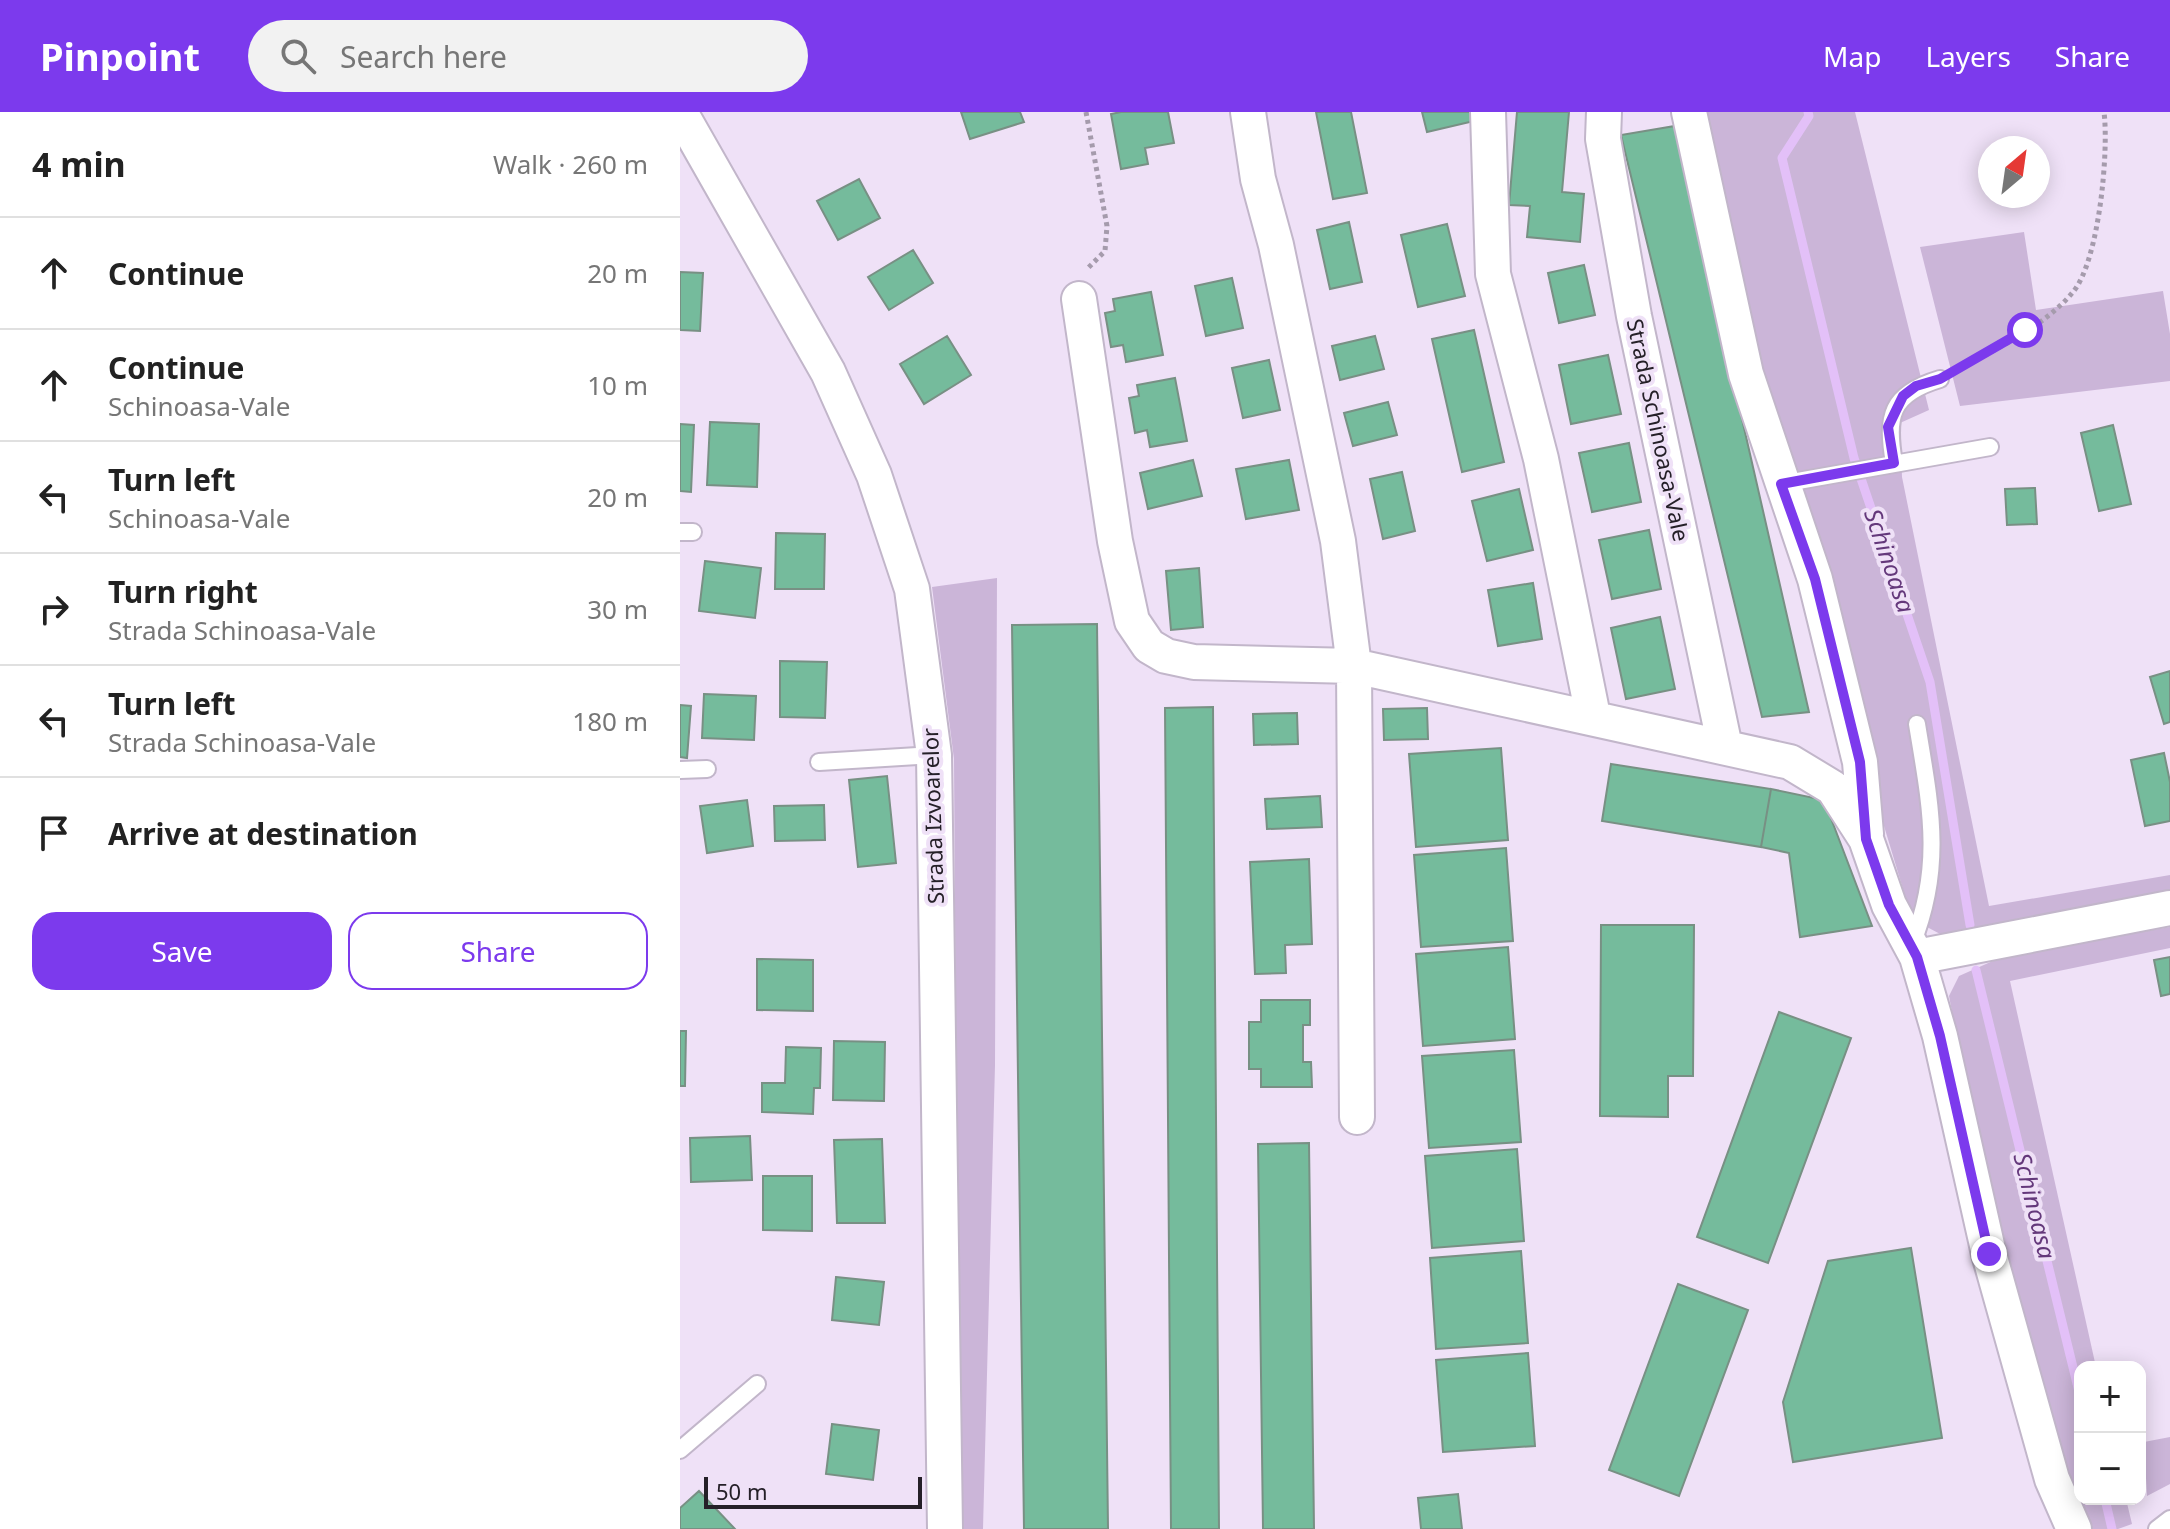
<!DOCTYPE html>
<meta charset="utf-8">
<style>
body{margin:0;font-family:"Noto Sans",sans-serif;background:#f2f2f2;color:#222}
.controls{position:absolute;right:24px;bottom:24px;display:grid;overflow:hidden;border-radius:16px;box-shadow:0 4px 20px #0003}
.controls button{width:72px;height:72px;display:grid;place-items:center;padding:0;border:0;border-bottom:2px solid #e0e0e0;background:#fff;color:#222;font:40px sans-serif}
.compass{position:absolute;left:1298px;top:24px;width:72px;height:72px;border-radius:50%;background:#fff;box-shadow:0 4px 20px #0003;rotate:29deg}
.scale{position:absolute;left:24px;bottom:20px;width:218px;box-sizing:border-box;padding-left:8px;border:4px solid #252028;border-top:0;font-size:22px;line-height:28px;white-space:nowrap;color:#252028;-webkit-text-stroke:6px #efe1f7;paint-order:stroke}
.stop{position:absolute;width:24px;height:24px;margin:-18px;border:6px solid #7c3aed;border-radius:50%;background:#fff}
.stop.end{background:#7c3aed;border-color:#fff;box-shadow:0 2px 8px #0008}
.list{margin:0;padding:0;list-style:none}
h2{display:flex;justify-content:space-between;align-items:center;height:104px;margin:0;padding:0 32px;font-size:34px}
h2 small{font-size:26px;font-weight:400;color:#767676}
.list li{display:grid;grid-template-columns:52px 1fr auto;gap:24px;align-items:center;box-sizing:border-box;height:112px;padding:0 32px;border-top:2px solid #e0e0e0}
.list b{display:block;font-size:30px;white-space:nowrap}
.list p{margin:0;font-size:26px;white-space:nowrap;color:#767676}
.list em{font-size:26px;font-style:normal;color:#767676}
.actions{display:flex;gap:16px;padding:24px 32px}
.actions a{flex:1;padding:18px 0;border:2px solid #7c3aed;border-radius:24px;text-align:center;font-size:28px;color:#7c3aed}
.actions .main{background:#7c3aed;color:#fff}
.icon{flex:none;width:44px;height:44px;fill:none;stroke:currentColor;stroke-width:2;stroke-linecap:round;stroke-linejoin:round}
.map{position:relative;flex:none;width:1490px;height:1417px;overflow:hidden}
header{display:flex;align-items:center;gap:48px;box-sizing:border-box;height:112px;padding:0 40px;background:#7c3aed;color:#fff}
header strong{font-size:38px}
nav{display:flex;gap:44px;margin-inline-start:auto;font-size:28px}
.search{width:560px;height:72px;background:#f2f2f2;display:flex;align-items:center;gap:20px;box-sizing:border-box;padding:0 28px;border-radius:44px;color:#767676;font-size:30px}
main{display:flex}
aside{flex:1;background:#fff}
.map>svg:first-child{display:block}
</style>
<header>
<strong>Pinpoint</strong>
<div class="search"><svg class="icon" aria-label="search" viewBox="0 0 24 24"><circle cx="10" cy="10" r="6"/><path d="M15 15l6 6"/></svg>Search here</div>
<nav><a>Map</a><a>Layers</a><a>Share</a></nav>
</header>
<main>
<aside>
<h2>4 min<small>Walk · 260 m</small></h2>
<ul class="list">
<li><svg class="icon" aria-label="ahead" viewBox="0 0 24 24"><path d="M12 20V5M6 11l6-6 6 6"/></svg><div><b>Continue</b></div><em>20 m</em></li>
<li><svg class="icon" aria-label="ahead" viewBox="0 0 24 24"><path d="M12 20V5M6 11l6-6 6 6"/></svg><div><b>Continue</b><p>Schinoasa-Vale</p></div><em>10 m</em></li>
<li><svg class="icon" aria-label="left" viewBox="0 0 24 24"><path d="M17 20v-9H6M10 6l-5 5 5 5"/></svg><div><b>Turn left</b><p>Schinoasa-Vale</p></div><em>20 m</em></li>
<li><svg class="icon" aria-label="right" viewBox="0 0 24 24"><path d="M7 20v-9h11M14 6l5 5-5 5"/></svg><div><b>Turn right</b><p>Strada Schinoasa-Vale</p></div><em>30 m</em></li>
<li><svg class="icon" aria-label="left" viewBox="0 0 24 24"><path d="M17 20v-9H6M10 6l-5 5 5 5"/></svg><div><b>Turn left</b><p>Strada Schinoasa-Vale</p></div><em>180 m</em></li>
<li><svg class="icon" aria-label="arrive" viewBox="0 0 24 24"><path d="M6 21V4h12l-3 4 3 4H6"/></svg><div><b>Arrive at destination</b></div></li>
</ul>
<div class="actions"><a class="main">Save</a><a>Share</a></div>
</aside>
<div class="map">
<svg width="1490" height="1417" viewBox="0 0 1490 1417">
<rect width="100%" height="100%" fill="#efe1f7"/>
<path fill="#cbb5d8" d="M1023,0H1175L1249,298L1220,311L1222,365L1309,794L1490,763V783L1262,823L1232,807L1204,714L1170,559L1083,271Z
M1344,120L1356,198L1483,179L1490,222V269L1280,294L1240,135Z
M317,466L315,953L303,1417H279L274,647L252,475Z
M1490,815V836L1330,869L1416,1255H1400V1387H1446L1452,1412L1438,1417H1412L1399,1405L1303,1062L1269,884L1279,864L1324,844Z
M1490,1325V1372L1467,1384L1464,1330Z"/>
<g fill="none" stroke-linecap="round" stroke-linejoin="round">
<path stroke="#e3c0f8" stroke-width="9" d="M1128,0L1129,4L1102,46L1174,346L1250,570L1290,813
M1296,858L1400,1284
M1425,1387L1432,1417"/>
</g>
<path fill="#75bb9c" stroke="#789084" stroke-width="2" d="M281,0H340L344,10L290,27Z
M441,0H488L494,31L465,36L468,52L441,57L431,2Z
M636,0H671L687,81L653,87Z
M742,0H792L794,9L747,20Z
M837,0H889L882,80L904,82L900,130L847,125L850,94L829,93Z
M995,14L1129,600L1082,605L941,23Z
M179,67L200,106L158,128L137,89Z
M669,110L682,170L650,177L637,118Z
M767,112L785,184L738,195L721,123Z
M233,138L253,171L209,198L188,165Z
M904,153L915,203L879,211L868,161Z
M0,160L23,161L20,219L0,218Z
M552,166L563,216L526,224L515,174Z
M471,180L483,243L446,250L443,233L431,235L425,201L435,199L433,187Z
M794,218L824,350L782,360L752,227Z
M267,224L291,263L244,292L220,252Z
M695,224L704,257L660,268L652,234Z
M928,243L941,302L891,312L879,253Z
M589,248L600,298L563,306L552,256Z
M495,266L507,329L470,335L467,318L455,321L449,286L459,284L457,273Z
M708,290L717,323L673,334L664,301Z
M30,310L79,312L77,375L27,373Z
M0,312L14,313L11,380L0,379Z
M1433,313L1451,392L1419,399L1401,321Z
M949,331L961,390L912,400L899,341Z
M513,348L522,384L468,397L460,361Z
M609,348L619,398L566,407L556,357Z
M722,360L735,419L703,427L690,367Z
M1355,376L1357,412L1327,413L1325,377Z
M839,377L853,438L807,449L792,389Z
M969,418L981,477L932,487L919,428Z
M96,421L145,422L144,477H95Z
M25,449L81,456L75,506L19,499Z
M519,456L523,515L491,518L486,459Z
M853,471L862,527L818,534L808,478Z
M980,505L995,577L946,587L931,516Z
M417,512L428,1417H344L332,513Z
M100,549L147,550L145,606L100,605Z
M1490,559V610L1484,612L1470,565Z
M24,582L76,584L74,628L22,626Z
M0,593L11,594L7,646L0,645Z
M533,595L539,1417H491L485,596Z
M747,596L748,627L704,628L703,597Z
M617,601L618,632L574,633L573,602Z
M821,636L828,728L736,735L729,642Z
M1484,641L1490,670V709L1465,714L1451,648Z
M931,652L1091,677L1081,735L922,709Z
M207,664L216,751L178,755L169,668Z
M1091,677L1144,688L1192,814L1120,825L1109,741L1081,735Z
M640,684L642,715L587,717L585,687Z
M67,688L73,734L27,741L20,694Z
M144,693L145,728L95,729L94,694Z
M826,736L833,829L741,835L734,743Z
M629,747L632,832L605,833L606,861L575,862L570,750Z
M921,813H1014L1013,964H988V1005L920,1004Z
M828,835L835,927L743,934L736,842Z
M1490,845V882L1481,884L1474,848Z
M77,847L133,848V899L77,898Z
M581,888H630V913H623V950H631L632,975H581V957H569V910H581Z
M1099,900L1171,926L1088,1151L1017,1125Z
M0,919H6L5,974H0Z
M154,929L205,930L204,989L153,988Z
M106,935L141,936L140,976H134L133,1002L82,1000V971H105Z
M834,938L841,1030L749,1036L742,944Z
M70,1024L72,1068L11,1070L10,1026Z
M202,1027L205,1111H157L154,1028Z
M629,1031L634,1417H583L578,1032Z
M837,1037L844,1129L752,1136L745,1044Z
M83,1064H132V1119L83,1118Z
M1231,1136L1262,1326L1113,1350L1103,1290L1148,1149Z
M841,1139L848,1231L756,1237L750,1146Z
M156,1165L204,1170L199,1213L152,1208Z
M998,1172L1068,1198L999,1384L929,1358Z
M848,1241L855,1334L763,1340L756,1248Z
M152,1312L199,1318L193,1368L146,1362Z
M19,1379L55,1417H0V1396Z
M778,1382L782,1417H741L738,1386Z"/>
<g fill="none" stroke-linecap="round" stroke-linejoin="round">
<g stroke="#c2b6ca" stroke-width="20">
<path id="lane" d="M1214,351C1206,304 1210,282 1260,267
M1101,372L1310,335
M0,420H13
M139,650L254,643
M0,658L27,657
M1232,832C1264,753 1250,692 1237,612
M0,1338L77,1272
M1477,1417L1490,1407"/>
</g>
<g stroke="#c2b6ca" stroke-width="38">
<path id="street" d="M0,0L148,260L194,363L232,477L254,643L265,1417
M568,0L578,67L596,133L658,429L674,554L677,1005
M808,0L813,162L861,347L913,604
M924,0L923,27L954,204L1045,635
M1009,0L1066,262L1135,467L1180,650L1186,722
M399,187L435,429L452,509L469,534L486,544L514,550L674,554L1110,650L1153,676L1186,727L1209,793L1237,845L1260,924L1309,1142L1372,1367L1394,1417
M1237,845L1490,796"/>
</g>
<path stroke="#a59bac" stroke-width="5" stroke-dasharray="4 4" stroke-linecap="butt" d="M406,0L427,114L425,139L407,157
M1276,258C1315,238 1365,214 1393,180C1419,149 1429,40 1424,0"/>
<use href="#lane" stroke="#fff" stroke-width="16"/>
<use href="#street" stroke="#fff" stroke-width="34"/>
</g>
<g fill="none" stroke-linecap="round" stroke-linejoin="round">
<path stroke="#7c3aed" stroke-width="10" d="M1309,1142L1260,924L1237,845L1209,793L1186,727L1180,650L1135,467L1101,372L1214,351L1208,315L1223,284L1236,274L1260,267L1345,218"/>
</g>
<g text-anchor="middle" stroke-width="8" stroke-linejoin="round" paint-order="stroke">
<g font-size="22" fill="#252028" stroke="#efe1f7">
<text transform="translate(978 318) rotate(78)" y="8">Strada Schinoasa-Vale</text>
<text transform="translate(253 704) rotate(-92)" y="8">Strada Izvoarelor</text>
</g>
<g font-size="24" font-style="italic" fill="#64387b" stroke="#efe1f7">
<text transform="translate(1209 449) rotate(71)" y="8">Schinoasa</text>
<text transform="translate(1354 1094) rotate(76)" y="8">Schinoasa</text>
</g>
</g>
</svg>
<div class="controls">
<button>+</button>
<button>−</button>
</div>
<svg class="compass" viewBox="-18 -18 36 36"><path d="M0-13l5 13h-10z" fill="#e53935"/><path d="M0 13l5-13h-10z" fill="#767676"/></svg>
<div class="scale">50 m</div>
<div class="stop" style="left:1345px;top:218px"></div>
<div class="stop end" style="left:1309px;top:1142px"></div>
</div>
</main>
